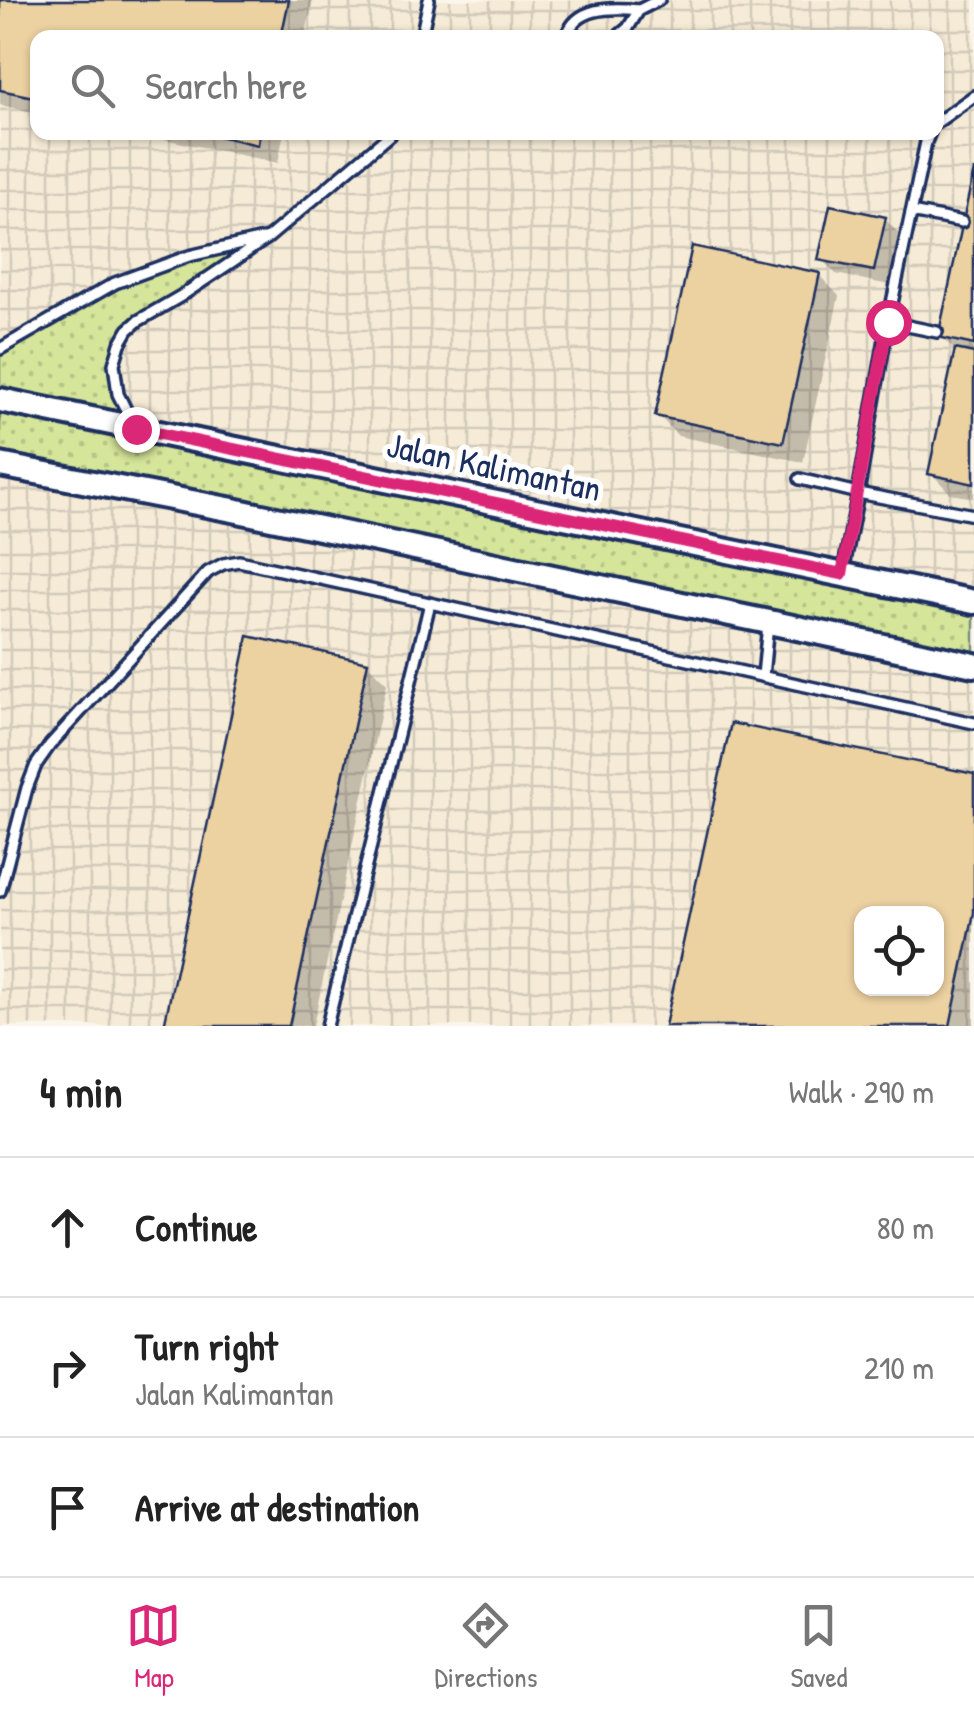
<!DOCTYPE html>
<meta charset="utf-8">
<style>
body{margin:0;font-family:"Patrick Hand",sans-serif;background:#f2f2f2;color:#222}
.controls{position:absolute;right:30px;bottom:30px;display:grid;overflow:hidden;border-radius:20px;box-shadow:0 2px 8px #0004}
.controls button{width:90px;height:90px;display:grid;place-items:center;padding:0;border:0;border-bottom:2px solid #e0e0e0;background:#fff;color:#222;font:50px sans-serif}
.stop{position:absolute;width:30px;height:30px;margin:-22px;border:8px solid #db2777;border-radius:50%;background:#fff}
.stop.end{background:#db2777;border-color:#fff;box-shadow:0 2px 10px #0008}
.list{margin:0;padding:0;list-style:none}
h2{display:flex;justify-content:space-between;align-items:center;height:130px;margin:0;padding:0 40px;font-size:42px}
h2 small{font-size:32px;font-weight:400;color:#767676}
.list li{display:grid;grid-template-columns:65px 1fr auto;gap:30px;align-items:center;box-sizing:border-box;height:140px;padding:0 40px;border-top:2px solid #e0e0e0}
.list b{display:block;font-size:38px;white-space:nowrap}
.list p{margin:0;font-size:32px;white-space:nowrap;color:#767676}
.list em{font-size:32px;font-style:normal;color:#767676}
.icon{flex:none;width:55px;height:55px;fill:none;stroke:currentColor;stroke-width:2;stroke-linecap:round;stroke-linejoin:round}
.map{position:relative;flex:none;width:974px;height:1026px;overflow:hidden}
.search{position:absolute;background:#fff;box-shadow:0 2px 8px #0004;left:30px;right:30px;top:30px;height:110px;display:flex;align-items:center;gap:25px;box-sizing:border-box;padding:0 35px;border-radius:20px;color:#767676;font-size:38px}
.sheet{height:550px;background:#fff}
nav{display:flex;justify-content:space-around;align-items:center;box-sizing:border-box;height:140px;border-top:2px solid #e0e0e0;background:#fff;font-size:28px;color:#767676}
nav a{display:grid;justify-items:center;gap:5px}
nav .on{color:#db2777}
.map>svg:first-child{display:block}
</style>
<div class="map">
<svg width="974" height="1026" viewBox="0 0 974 1026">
<defs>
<pattern id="industrial-grid" width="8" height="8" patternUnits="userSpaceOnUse" patternTransform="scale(2.5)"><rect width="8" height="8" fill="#f6ebd6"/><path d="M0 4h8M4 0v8" fill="none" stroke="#d2caba"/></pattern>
<pattern id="grass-dots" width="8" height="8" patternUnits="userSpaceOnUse" patternTransform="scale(2.5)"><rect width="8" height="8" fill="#d5e599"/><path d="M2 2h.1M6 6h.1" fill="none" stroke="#b6c586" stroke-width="1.8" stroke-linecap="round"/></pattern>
</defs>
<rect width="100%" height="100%" fill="#fbf6ec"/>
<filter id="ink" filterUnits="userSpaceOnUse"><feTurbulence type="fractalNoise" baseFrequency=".01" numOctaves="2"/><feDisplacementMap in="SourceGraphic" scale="20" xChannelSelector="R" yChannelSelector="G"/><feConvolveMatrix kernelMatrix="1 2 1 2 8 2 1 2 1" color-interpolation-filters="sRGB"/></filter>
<g filter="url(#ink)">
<path fill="url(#industrial-grid)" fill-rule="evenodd" d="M0,0H974V1026H0ZM38,38H936V132H38ZM862,914H936V988H862Z"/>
<path fill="url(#grass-dots)" stroke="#788a7c" stroke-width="2.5" d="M269,237L128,330L114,364L118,394L135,428L974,602V665L0,465V349L115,283L189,256Z"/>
<path fill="#0003" fill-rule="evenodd" d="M0,0H313L305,38H38V113L0,105Z
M131,132H284L278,163Z
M974,182V498L951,494L931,473L957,353L941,336Z
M885,219L900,235L889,285L836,274L821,259Z
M819,275L839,296L803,462L678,436L658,415Z
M367,664L387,684L313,1026H167Z
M974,777V1026H668ZM862,914H936V988H862Z"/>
<path fill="#ecd1a1" stroke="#1b2f5e" stroke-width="2.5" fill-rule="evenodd" d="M0,0H289L281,38H38V98L0,90Z
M201,132H260L258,145Z
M974,170V345L938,337Z
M830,205L886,217L874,271L818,260Z
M692,246L820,273L783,443L655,416Z
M955,349L974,353V484L928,474Z
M248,636L368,662L289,1026H164Z
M731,723L974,774V913L950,1026H665ZM862,914H936V988H862Z"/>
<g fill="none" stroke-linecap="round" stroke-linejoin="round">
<g stroke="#1b2f5e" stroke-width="16">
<path id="service" d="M421,38L429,0
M566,38C575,6 612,7 639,10
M616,38L628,28L639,10L659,0
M936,123L974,96
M911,212L962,222
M888,322L937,332
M0,349L115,283L189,256L263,239
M132,422L118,394L114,364L120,344L128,330L138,321L181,296L269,237L393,132
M800,479L858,493L888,322L926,142L930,132
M843,572L858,493L974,515
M763,676L768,624
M0,891L27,788L36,765L50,745L208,572L223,564L239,561L974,723
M327,1026L430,603"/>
</g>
<g stroke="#1b2f5e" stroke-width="30">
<path id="tertiary" d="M0,400L974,602
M0,465L233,510L974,665"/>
</g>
<use href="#service" stroke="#fff" stroke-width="9"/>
<use href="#tertiary" stroke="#fff" stroke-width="22"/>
</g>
</g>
<g fill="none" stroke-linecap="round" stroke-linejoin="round" filter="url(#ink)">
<path stroke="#db2777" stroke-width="12" d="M136,429L842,574L888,322"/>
</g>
<g text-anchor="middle" stroke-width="10" stroke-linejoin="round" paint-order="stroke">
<g font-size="35" fill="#1b2f5e" stroke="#fff">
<text transform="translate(494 467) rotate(12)" y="12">Jalan Kalimantan</text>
</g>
</g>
</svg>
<div class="controls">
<button><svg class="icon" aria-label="locate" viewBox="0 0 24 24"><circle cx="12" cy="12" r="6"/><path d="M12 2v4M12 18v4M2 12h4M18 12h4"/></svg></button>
</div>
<div class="stop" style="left:888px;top:322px"></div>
<div class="stop end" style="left:136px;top:429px"></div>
<div class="search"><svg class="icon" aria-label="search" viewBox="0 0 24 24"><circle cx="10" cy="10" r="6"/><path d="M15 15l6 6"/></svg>Search here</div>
</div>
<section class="sheet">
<h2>4 min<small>Walk · 290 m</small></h2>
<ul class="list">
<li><svg class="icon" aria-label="ahead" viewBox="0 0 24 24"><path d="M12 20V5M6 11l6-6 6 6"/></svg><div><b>Continue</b></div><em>80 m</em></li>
<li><svg class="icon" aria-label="right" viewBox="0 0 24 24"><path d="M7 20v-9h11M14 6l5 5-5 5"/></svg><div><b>Turn right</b><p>Jalan Kalimantan</p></div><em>210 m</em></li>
<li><svg class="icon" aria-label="arrive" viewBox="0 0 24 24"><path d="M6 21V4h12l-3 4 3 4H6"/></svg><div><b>Arrive at destination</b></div></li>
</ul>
</section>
<nav>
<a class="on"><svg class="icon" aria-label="map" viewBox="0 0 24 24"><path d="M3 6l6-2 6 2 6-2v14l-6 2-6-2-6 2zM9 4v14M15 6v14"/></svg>Map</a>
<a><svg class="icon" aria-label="directions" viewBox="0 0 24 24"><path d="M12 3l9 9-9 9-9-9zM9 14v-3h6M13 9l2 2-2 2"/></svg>Directions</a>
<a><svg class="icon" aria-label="saved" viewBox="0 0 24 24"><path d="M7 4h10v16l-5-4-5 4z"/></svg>Saved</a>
</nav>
